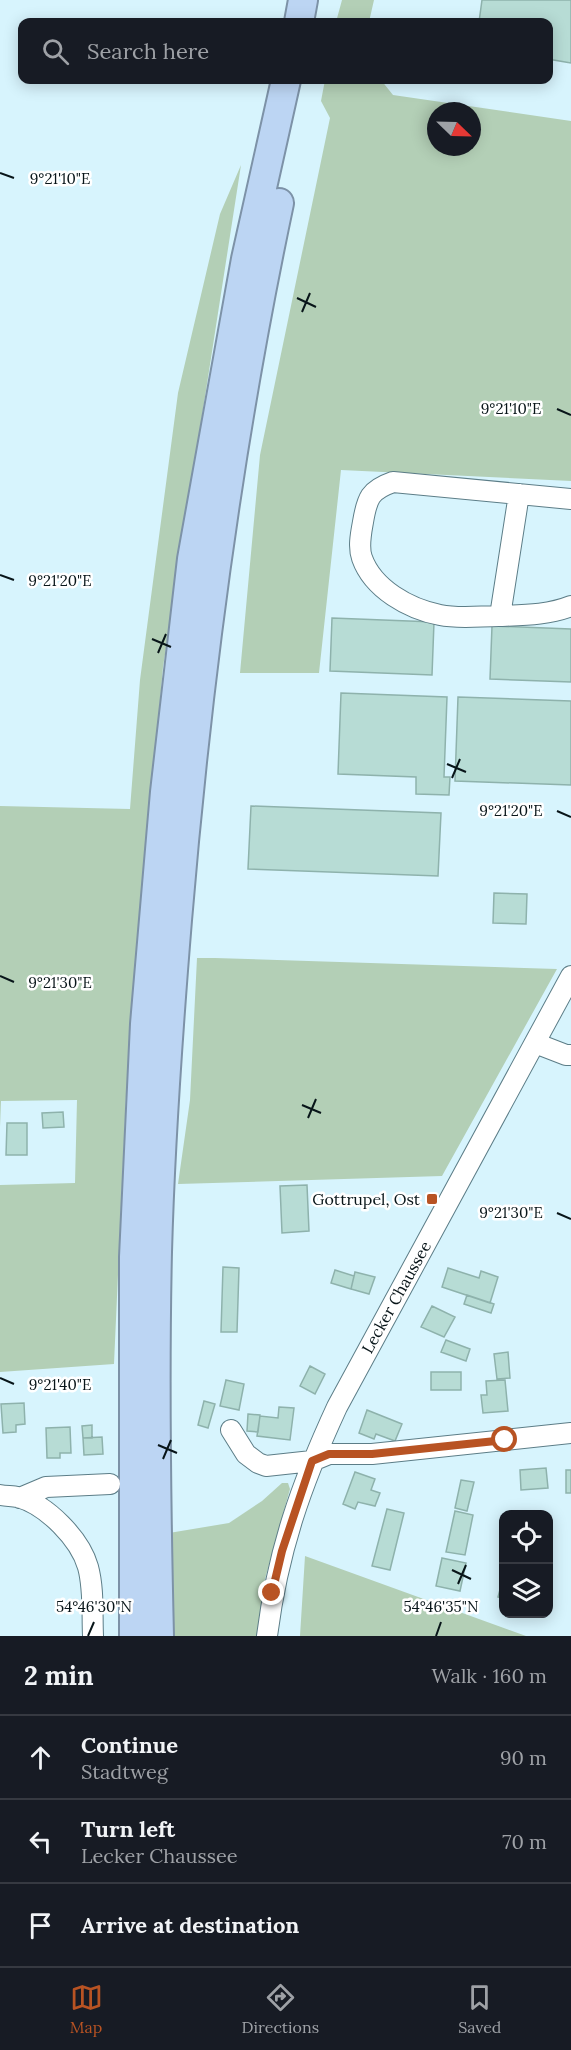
<!DOCTYPE html>
<meta charset="utf-8">
<style>
body{margin:0;font-family:Lora,serif;background:#20242c;color:#f1f3f6}
.controls{position:absolute;right:18px;bottom:18px;display:grid;overflow:hidden;border-radius:12px;box-shadow:0 3px 15px #0003}
.controls button{width:54px;height:54px;display:grid;place-items:center;padding:0;border:0;border-bottom:2px solid #363941;background:#171b24;color:#f1f3f6;font:30px sans-serif}
.compass{position:absolute;left:427px;top:102px;width:54px;height:54px;border-radius:50%;background:#171b24;box-shadow:0 3px 15px #0003;rotate:113deg}
.stop{position:absolute;width:18px;height:18px;margin:-14px;border:4px solid #b85323;border-radius:50%;background:#fff}
.stop.end{background:#b85323;border-color:#fff;box-shadow:0 2px 6px #0008}
.list{margin:0;padding:0;list-style:none}
h2{display:flex;justify-content:space-between;align-items:center;height:78px;margin:0;padding:0 24px;font-size:26px}
h2 small{font-size:20px;font-weight:400;color:#9ea1a6}
.list li{display:grid;grid-template-columns:39px 1fr auto;gap:18px;align-items:center;box-sizing:border-box;height:84px;padding:0 24px;border-top:2px solid #363941}
.list b{display:block;font-size:22px;white-space:nowrap}
.list p{margin:0;font-size:20px;white-space:nowrap;color:#9ea1a6}
.list em{font-size:20px;font-style:normal;color:#9ea1a6}
.icon{flex:none;width:33px;height:33px;fill:none;stroke:currentColor;stroke-width:2;stroke-linecap:round;stroke-linejoin:round}
.map{position:relative;flex:none;width:571px;height:1636px;overflow:hidden}
.search{position:absolute;background:#171b24;box-shadow:0 3px 15px #0003;left:18px;right:18px;top:18px;height:66px;display:flex;align-items:center;gap:15px;box-sizing:border-box;padding:0 21px;border-radius:12px;color:#9ea1a6;font-size:22px}
.sheet{height:330px;background:#171b24}
nav{display:flex;justify-content:space-around;align-items:center;box-sizing:border-box;height:84px;border-top:2px solid #363941;background:#171b24;font-size:16px;color:#9ea1a6}
nav a{display:grid;justify-items:center;gap:3px}
nav .on{color:#b85323}
.map>svg:first-child{display:block}
</style>
<div class="map">
<svg width="571" height="1636" viewBox="0 0 571 1636">
<rect width="100%" height="100%" fill="#d7f4fd"/>
<path fill="#b3cfb6" fill-rule="evenodd" d="M342,0H374L369,22H336Z
M325,80H381L393,95L571,121V481L341,470L319,673H240L260,455L330,118L321,101ZM436,111H472V147H436Z
M241,165L163,667L126,1096L114,1364L0,1372V1185L75,1183L77,1100L1,1101L0,1127V806L130,809L140,680L178,393L220,214Z
M197,958H215L557,969L442,1176L178,1184L190,1100Z
M282,1483H288L290,1489L265,1579L260,1636H172L169,1533L229,1523L262,1501Z
M305,1556L526,1636H300Z"/>
<path fill="#b7dcd5" stroke="#8eb2ac" stroke-width="1.5" d="M482,0H571V63L548,59V22H479Z
M332,618L434,622L432,675L330,671Z
M492,626L571,629V682L490,679Z
M341,693L447,697L444,777H450L449,795L416,794V777L338,774Z
M458,697L571,701V785L455,781Z
M251,806L441,813L438,876L248,869Z
M494,893L527,894L526,924L493,923Z
M63,1112L64,1127L43,1128L42,1113Z
M7,1123H27V1155H6Z
M307,1185L309,1231L282,1233L280,1186Z
M223,1267L239,1268L237,1332H221Z
M448,1268L479,1278L481,1271L498,1277L490,1303L442,1287Z
M335,1270L354,1276L351,1289L331,1283Z
M355,1272L375,1277L369,1294L351,1289Z
M467,1295L494,1304L491,1313L464,1304Z
M432,1306L455,1317L444,1337L421,1327Z
M446,1340L470,1349L466,1361L441,1352Z
M508,1352L510,1378L497,1379L494,1354Z
M310,1366L325,1374L315,1394L300,1386Z
M431,1372H461V1390H431Z
M226,1380L244,1384L239,1410L220,1406Z
M505,1380L508,1411L483,1413L481,1395H487L486,1381Z
M204,1401L215,1404L208,1428L198,1425Z
M24,1403L25,1424L16,1425V1432L3,1433L1,1404Z
M279,1407L294,1408L290,1440L257,1436L260,1416L278,1418Z
M367,1410L402,1424L395,1441L376,1434L374,1439L359,1433Z
M248,1414L260,1415L258,1432L247,1431Z
M92,1425V1438H83L82,1426Z
M70,1427L71,1453H60V1458H47L46,1428Z
M102,1437L103,1454L84,1455L83,1438Z
M546,1468L548,1488L521,1490L520,1470Z
M566,1470H571V1493H566Z
M355,1472L375,1479L371,1490L380,1493L375,1506L358,1502L355,1509L343,1504Z
M461,1480L474,1482L467,1511L455,1508Z
M387,1509L404,1513L390,1570L372,1566Z
M455,1511L473,1515L465,1555L446,1552Z
M442,1558L466,1563L460,1591L436,1586Z
M504,1575V1599L498,1597Z"/>
<g fill="none" stroke-linecap="round" stroke-linejoin="round">
<g stroke="#5c7d87" stroke-width="22">
<path id="minor" d="M571,499L393,482C370,490 367,498 363,522C361,533 358,547 362,558C373,589 409,609 440,615C459,619 480,616 499,616C523,615 549,615 571,606
M500,616L519,494
M535,1043L566,1055H571
M231,1430L246,1454L258,1463L266,1466L312,1461L329,1454H372L571,1433
M0,1495C6,1496 13,1496 18,1497C47,1505 80,1539 88,1567C94,1589 92,1614 93,1636
M20,1498L46,1487L110,1484
M267,1636C278,1550 301,1485 337,1407L571,976"/>
</g>
<g stroke="#7d92a7" stroke-width="32">
<path id="highway" d="M299,22L303,0
M134,1636V1257L145,1024L165,792L192,559L246,259L286,80
M159,1636C156,1509 154,1380 157,1252C160,1141 168,1030 177,920C197,680 229,439 279,203"/>
</g>
<use href="#minor" stroke="#fff" stroke-width="20"/>
<use href="#highway" stroke="#bcd5f3" stroke-width="28"/>
</g>
<g fill="none" stroke-linecap="round" stroke-linejoin="round">
<path stroke="#b85323" stroke-width="8" d="M272,1593L282,1551L312,1461L329,1454H372L505,1440"/>
</g>
<path fill="none" stroke="#081519" stroke-width="2" d="M0,173L14,178M297,298L316,307M302,312L310,293M557,409L571,415M0,575L14,580M152,639L171,647M158,653L166,634M447,764L466,772M452,778L460,759M557,811L571,817M0,976L14,982M302,1105L321,1113M308,1118L316,1099M557,1213L571,1219M0,1378L14,1384M158,1445L177,1453M163,1459L171,1440M452,1570L471,1579M458,1584L466,1565M88,1636L94,1622M436,1636L441,1622"/>
<rect fill="#b85323" stroke="#fff" stroke-width="2" x="426" y="1193" width="12" height="12" rx="3"/>
<g text-anchor="middle" stroke-width="5" stroke-linejoin="round" paint-order="stroke">
<g font-size="16" fill="#081519" stroke="#fff" text-anchor="end">
<text x="420" y="1205">Gottrupel, Ost</text>
</g>
<g font-size="16" fill="#081519" stroke="#fff">
<text transform="translate(396 1297) rotate(-61)" y="6">Lecker Chaussee</text>
</g>
</g>
<g font-size="15" text-anchor="middle" fill="#081519" stroke="#fff" stroke-width="5" stroke-linejoin="round" paint-order="stroke">
<text x="60" y="184">9°21'10"E</text>
<text x="511" y="414">9°21'10"E</text>
<text x="60" y="586">9°21'20"E</text>
<text x="511" y="816">9°21'20"E</text>
<text x="60" y="988">9°21'30"E</text>
<text x="511" y="1218">9°21'30"E</text>
<text x="60" y="1390">9°21'40"E</text>
<text x="94" y="1612">54°46'30"N</text>
<text x="441" y="1612">54°46'35"N</text>
</g>
</svg>
<div class="controls">
<button><svg class="icon" aria-label="locate" viewBox="0 0 24 24"><circle cx="12" cy="12" r="6"/><path d="M12 2v4M12 18v4M2 12h4M18 12h4"/></svg></button>
<button><svg class="icon" aria-label="layers" viewBox="0 0 24 24"><path d="M12 4l9 5-9 5-9-5zM3 14l9 5 9-5"/></svg></button>
</div>
<svg class="compass" viewBox="-18 -18 36 36"><path d="M0-13l5 13h-10z" fill="#e53935"/><path d="M0 13l5-13h-10z" fill="#9ea1a6"/></svg>
<div class="stop" style="left:505px;top:1440px"></div>
<div class="stop end" style="left:272px;top:1593px"></div>
<div class="search"><svg class="icon" aria-label="search" viewBox="0 0 24 24"><circle cx="10" cy="10" r="6"/><path d="M15 15l6 6"/></svg>Search here</div>
</div>
<section class="sheet">
<h2>2 min<small>Walk · 160 m</small></h2>
<ul class="list">
<li><svg class="icon" aria-label="ahead" viewBox="0 0 24 24"><path d="M12 20V5M6 11l6-6 6 6"/></svg><div><b>Continue</b><p>Stadtweg</p></div><em>90 m</em></li>
<li><svg class="icon" aria-label="left" viewBox="0 0 24 24"><path d="M17 20v-9H6M10 6l-5 5 5 5"/></svg><div><b>Turn left</b><p>Lecker Chaussee</p></div><em>70 m</em></li>
<li><svg class="icon" aria-label="arrive" viewBox="0 0 24 24"><path d="M6 21V4h12l-3 4 3 4H6"/></svg><div><b>Arrive at destination</b></div></li>
</ul>
</section>
<nav>
<a class="on"><svg class="icon" aria-label="map" viewBox="0 0 24 24"><path d="M3 6l6-2 6 2 6-2v14l-6 2-6-2-6 2zM9 4v14M15 6v14"/></svg>Map</a>
<a><svg class="icon" aria-label="directions" viewBox="0 0 24 24"><path d="M12 3l9 9-9 9-9-9zM9 14v-3h6M13 9l2 2-2 2"/></svg>Directions</a>
<a><svg class="icon" aria-label="saved" viewBox="0 0 24 24"><path d="M7 4h10v16l-5-4-5 4z"/></svg>Saved</a>
</nav>
